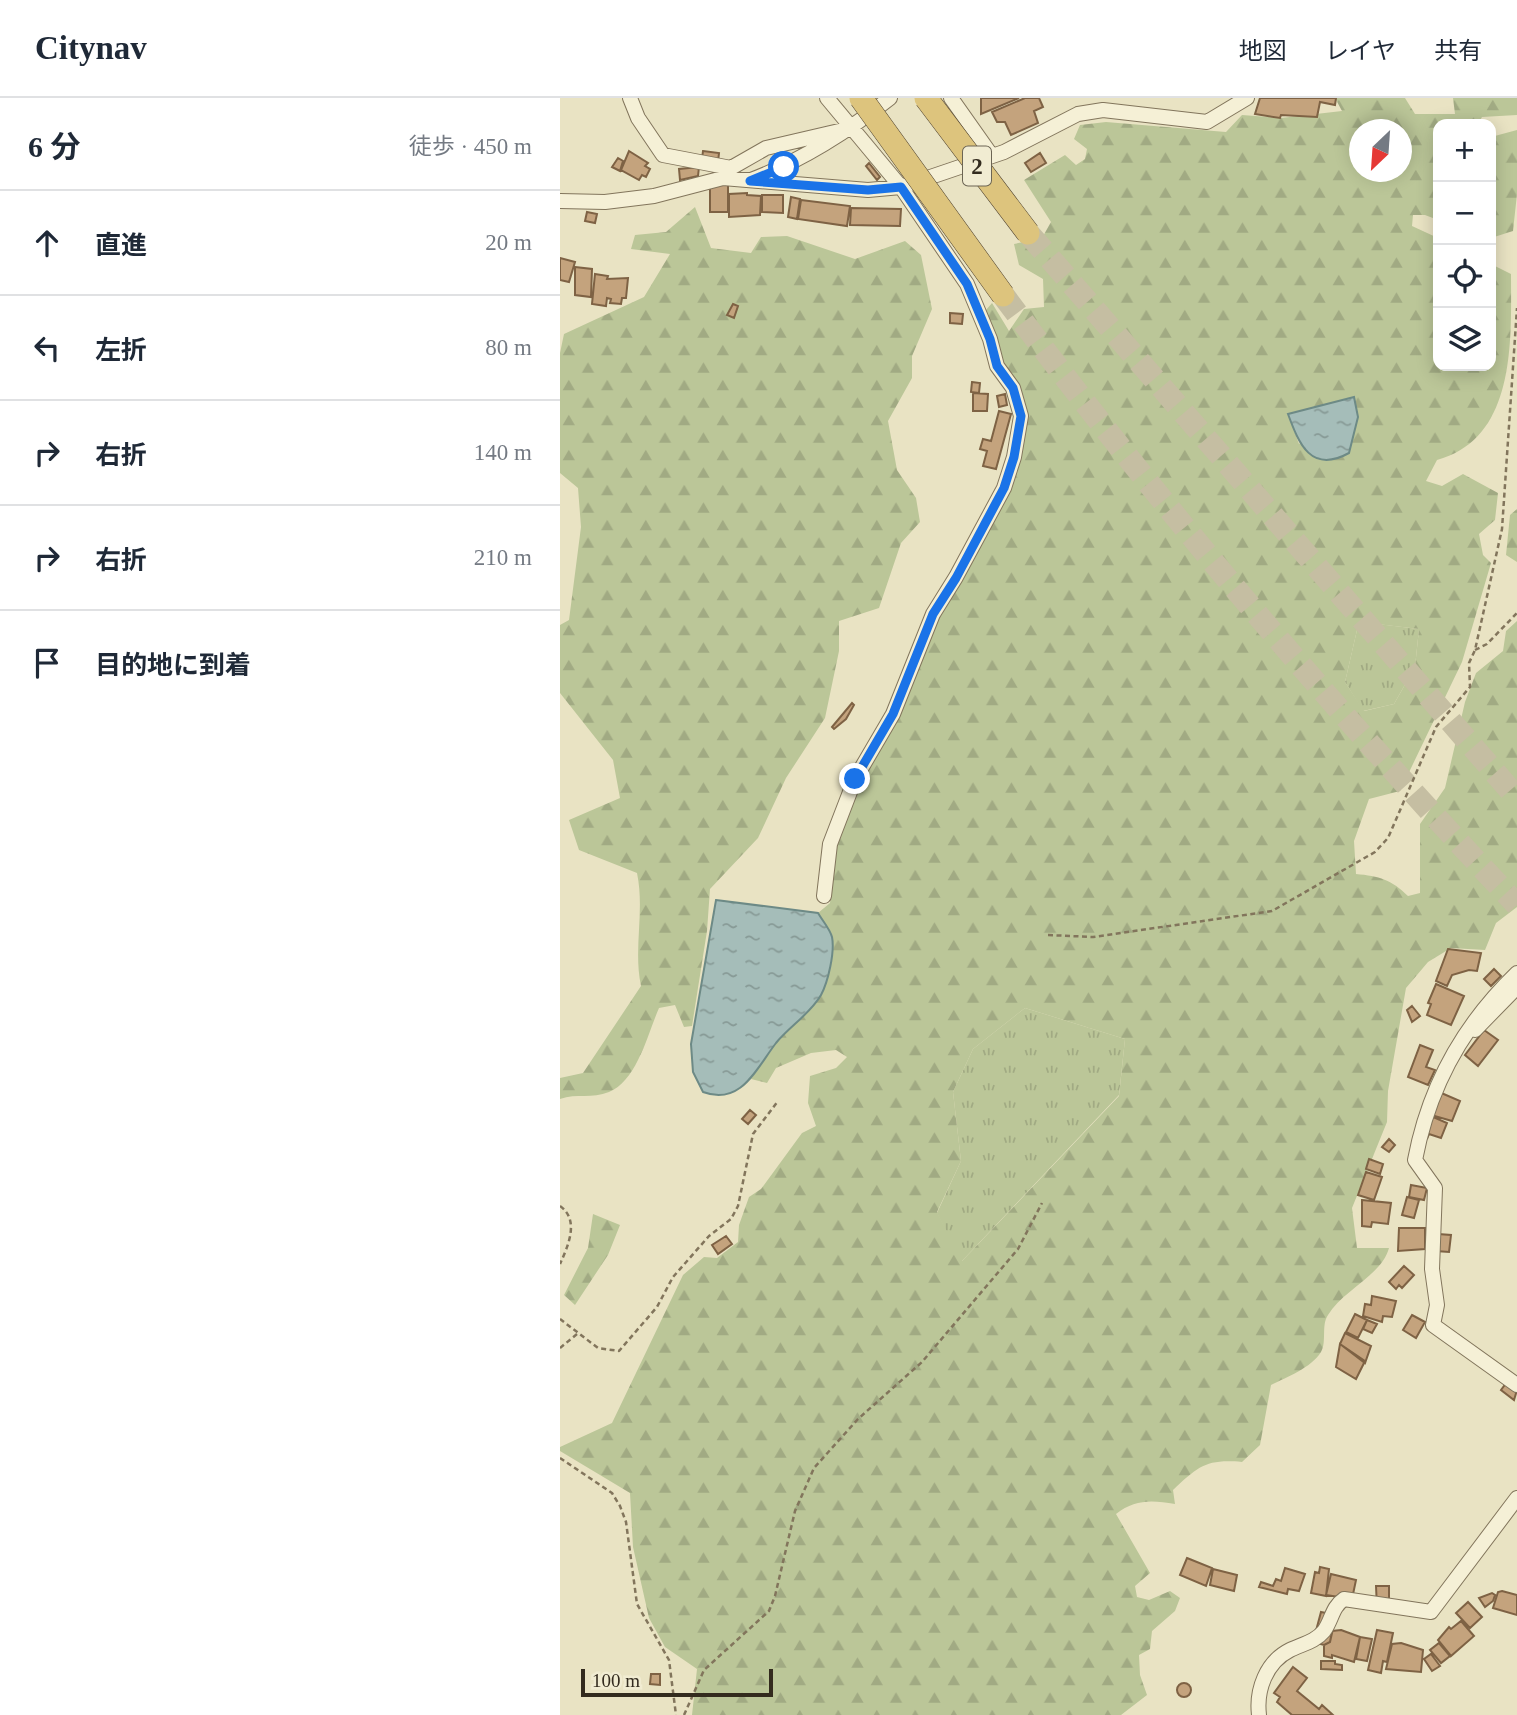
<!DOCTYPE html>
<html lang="ja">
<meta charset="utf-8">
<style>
body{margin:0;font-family:"Times New Roman","Noto Sans JP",serif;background:#f6f6f7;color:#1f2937}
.controls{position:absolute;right:21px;top:21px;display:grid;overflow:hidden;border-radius:14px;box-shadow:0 4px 18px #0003}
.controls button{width:63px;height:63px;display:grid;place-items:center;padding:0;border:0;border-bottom:2px solid #e0e1e3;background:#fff;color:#1f2937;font:35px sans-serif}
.compass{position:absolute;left:789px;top:21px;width:63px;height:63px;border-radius:50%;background:#fff;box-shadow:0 4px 18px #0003;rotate:205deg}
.scale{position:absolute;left:21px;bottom:18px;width:192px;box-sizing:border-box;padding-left:7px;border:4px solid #332b1e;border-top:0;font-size:19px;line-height:24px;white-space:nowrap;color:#332b1e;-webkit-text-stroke:5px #f1ecd2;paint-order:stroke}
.stop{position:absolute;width:21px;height:21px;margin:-16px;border:5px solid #1a73e8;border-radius:50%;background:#fff}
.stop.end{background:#1a73e8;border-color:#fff;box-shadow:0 2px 7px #0008}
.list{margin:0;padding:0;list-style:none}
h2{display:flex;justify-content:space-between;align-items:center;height:91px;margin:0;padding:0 28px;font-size:30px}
h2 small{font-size:23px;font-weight:400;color:#747a83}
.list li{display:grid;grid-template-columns:46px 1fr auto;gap:21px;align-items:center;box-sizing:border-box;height:105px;padding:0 28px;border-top:2px solid #e0e1e3}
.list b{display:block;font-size:26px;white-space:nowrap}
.list em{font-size:23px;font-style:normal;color:#747a83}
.icon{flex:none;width:38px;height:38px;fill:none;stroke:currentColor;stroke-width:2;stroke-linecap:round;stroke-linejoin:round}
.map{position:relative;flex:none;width:957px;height:1617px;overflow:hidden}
header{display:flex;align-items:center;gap:42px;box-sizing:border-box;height:98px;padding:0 35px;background:#fff;border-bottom:2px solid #e0e1e3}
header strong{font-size:33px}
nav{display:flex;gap:38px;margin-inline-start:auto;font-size:24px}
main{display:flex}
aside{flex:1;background:#fff}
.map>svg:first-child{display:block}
</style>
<header>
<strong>Citynav</strong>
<nav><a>地図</a><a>レイヤ</a><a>共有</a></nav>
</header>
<main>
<aside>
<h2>6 分<small>徒歩 · 450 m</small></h2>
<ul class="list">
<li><svg class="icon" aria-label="ahead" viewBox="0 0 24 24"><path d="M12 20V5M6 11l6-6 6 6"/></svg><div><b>直進</b></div><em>20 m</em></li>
<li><svg class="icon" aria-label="left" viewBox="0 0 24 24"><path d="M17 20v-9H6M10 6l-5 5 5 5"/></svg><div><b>左折</b></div><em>80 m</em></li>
<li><svg class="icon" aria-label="right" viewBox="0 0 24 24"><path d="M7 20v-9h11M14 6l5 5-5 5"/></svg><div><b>右折</b></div><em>140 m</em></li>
<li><svg class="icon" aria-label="right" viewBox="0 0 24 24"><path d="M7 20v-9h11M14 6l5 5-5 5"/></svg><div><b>右折</b></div><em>210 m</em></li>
<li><svg class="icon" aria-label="arrive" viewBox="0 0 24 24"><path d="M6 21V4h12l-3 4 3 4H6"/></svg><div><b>目的地に到着</b></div></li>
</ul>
</aside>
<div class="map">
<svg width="957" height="1617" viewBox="0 0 957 1617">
<defs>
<pattern id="grass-tufts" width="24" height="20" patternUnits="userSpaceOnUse" patternTransform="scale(1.75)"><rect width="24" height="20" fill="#bbc698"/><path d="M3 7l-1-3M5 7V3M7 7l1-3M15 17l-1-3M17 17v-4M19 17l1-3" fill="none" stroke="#a1aa83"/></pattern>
<pattern id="forest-firs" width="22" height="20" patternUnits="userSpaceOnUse" patternTransform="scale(1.75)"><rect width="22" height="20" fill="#bbc698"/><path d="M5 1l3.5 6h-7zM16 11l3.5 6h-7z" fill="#a1aa83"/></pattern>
<pattern id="water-ripples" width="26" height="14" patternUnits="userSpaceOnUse" patternTransform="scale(1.75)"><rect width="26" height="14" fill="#a5bdb9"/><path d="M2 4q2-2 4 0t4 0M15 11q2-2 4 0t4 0" fill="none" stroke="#879a96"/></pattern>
</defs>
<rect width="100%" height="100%" fill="#e9e3c3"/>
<path fill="url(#grass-tufts)" d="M818,526L859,531L855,569L834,606L803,613L785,584L797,532Z
M465,910L565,941L559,997L401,1164L377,1115L401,1063L393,994L413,951Z"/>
<path fill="url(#forest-firs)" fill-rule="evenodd" d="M775,0H845L855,16H895L893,0H957V17L922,19L918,26H878V122L865,117H853L852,128L878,140V268H931V166L951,176C951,241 957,340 877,362L866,383L882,388L903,376L938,395L935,422L919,436L923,457L931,465L902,564L840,693L809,701L794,743L796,776C819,778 832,782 848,798L860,795V726L885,690L905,604L916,575L943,553L946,533L957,523V809L936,825L925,852L891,850L868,864L846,890L828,993L827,1024L792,1110L797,1150H829C822,1177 783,1192 768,1217C761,1227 767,1244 761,1254C751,1270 727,1279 711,1287L700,1347L682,1364C646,1361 639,1368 613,1392L615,1406C592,1402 575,1401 556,1416L590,1475L575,1488L577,1499L589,1502L610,1493L620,1500L615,1513L592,1533L590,1551L579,1557L580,1577L587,1597L561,1617H132L137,1571L105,1549L89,1520L73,1449L70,1395L0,1353V1349L52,1325L123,1177L144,1159L157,1160L178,1144L179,1127L189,1099L201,1091L242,1035L256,1028L248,1005L250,978L276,970L287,959L276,952L251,955L216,970L207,985L191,981L217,944L272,838L258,815L270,805L273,764L283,724L371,530L461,362L463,309L454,279L444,267L426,212L432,205L449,233L464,211L484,209L483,181L459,167L454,146L482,140L491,124L464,82L505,57L516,67L525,61L527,51L514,41L520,27L546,24L666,34L682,17L721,20L782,13ZM800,32H842V74H800ZM793,299L739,346L728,316ZM817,526L859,531L855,569L834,606L804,613L785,584L797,532ZM465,910L565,941L559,998L402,1163L377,1114L401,1063L393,994L413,951Z
M957,32V96L953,133L931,140V39Z
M135,109L151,150L191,155L201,139L227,138L295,161L345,143L361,157L372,211L352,258V280L328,323L337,372L356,400L360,424L341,445L319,510L279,523V553L265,620L226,680L198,740L150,791L147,833L132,928L124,929L115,907L99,910C88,935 77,983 49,994C32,1001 17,995 0,1001V980L23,975L81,888C73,851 85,813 77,775L19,752L9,722L60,700L53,662L0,595V527L9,522L21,429L18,390L0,375V255L4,236L84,199L110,156L71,151L75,137L106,134Z
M957,411V464L946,457L950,417Z
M33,1116L60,1127L48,1157L15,1207L4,1197L28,1150Z"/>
<path fill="url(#water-ripples)" stroke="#6d8a86" stroke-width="2" d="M794,299L798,319L789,355C751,376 739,346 728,316Z
M156,802L258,815C262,822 270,831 272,839C275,854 268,884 261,897C251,915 229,929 216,945C196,971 181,1008 143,994L133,974L131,946Z"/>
<path fill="#c4a37d" stroke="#7e6244" stroke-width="2" d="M421,0H459L421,16Z
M465,0H479L483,9L474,13L478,25L451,37L445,24H437L432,14Z
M776,0L775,7L760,4L757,19L721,17L720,20L695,16L700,0Z
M69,53L88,65L85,68L90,71L86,79L82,77L79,82L61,72Z
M143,53L159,55L158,64L142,61Z
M480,55L486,65L471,74L465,65Z
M58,60L63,63L60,73L52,69Z
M309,65L320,79L317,82L306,68Z
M139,69L138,78L120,82L119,71Z
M150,87H168V114H150Z
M187,95V97L201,98L200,117L169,119V96Z
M202,97H223V115L202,114Z
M231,99L240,101L237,121L228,119Z
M241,102L290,108L287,128L238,121Z
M291,110L341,111L340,128L290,127Z
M27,114L37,116L35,125L25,123Z
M0,160L15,164L9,184L0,182Z
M15,169L32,171L31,199L15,197Z
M35,176L48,178L47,181L68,180L66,200H62L61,206L50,205L51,201L47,200L46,208L32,206Z
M173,206L178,208L174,220L167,217Z
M390,215L403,216L402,226L390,225Z
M412,284L420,285L419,295L411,294Z
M413,295L428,296L427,313H413Z
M445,296L447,307L439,309L437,298Z
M439,313L451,316L436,371L423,368L427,353L420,351L423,341L431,343Z
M292,605L294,607L286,621L274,631L272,629Z
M888,851L921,855L917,873L909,872L892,877L887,888L876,883Z
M934,871L941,878L931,888L924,881Z
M876,886L904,898L891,927L867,917L871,906L868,905Z
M852,908L860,918L852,924L847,912Z
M924,932L938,942L918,968L905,957Z
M860,947L873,952L866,969L875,972L868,987L848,979Z
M879,994L900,1003L892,1023L864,1015Z
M190,1012L196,1017L188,1026L182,1021Z
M864,1015L887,1025L881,1040L869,1036L867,1041Z
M829,1041L835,1047L829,1054L822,1049Z
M809,1061L823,1066L820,1076L806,1071Z
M806,1074L822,1079L814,1102L798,1097Z
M851,1087L867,1090L864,1102L849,1099Z
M847,1099L859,1102L854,1120L842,1117Z
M802,1102L831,1105L828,1126L812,1124L811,1129L802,1128Z
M839,1130H865V1151L838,1153Z
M878,1136L891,1137L889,1154L876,1153Z
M166,1138L172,1146L158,1156L152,1147Z
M844,1168L854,1177L842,1190L839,1187L836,1191L829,1184Z
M812,1198L836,1203L832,1219L823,1218L822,1224L803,1218L805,1206L811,1207Z
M795,1216L807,1222L798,1240L786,1234Z
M852,1217L865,1224L856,1240L843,1232Z
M807,1222L817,1226L812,1235L803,1231Z
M785,1235L811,1248L805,1265L780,1246Z
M780,1246L805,1263L796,1281L776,1269Z
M947,1284L957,1292L954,1302L941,1292Z
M627,1460L652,1470L646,1488L620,1477Z
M760,1469L769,1471L766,1498L751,1495L755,1474L759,1475Z
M725,1470L745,1476L739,1493L728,1491L727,1496L699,1489L701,1484L713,1488L716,1481L721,1483Z
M653,1471L677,1477L674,1493L650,1487Z
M771,1476L796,1482L792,1501L766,1497Z
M816,1488H829V1505L817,1510Z
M942,1493L957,1497V1517L933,1510L938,1494Z
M932,1495L935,1497L933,1503L925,1509L919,1500Z
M908,1504L922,1519L910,1530L896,1515Z
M761,1514L776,1517L770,1544L764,1547L753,1544Z
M901,1523L914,1538L891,1558L878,1542L889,1529L891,1531Z
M781,1532L800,1539L794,1564L772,1557V1560L764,1558V1547L770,1544L772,1533Z
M817,1532L833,1535L827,1564L823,1563L821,1575L808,1572Z
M800,1539L812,1541L807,1563L796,1561Z
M841,1545L863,1552L861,1574L826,1571L832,1546Z
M879,1545L890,1558L881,1565L870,1552Z
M871,1556L880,1568L872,1573L864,1561Z
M761,1563H775V1566L782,1567V1572L761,1571Z
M733,1569L747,1580L737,1593L759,1611L762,1607L773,1617H732L717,1604L720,1599L714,1595Z
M91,1576H100V1587L90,1586Z
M617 1592a7 7 0 1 1 14 0a7 7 0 1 1-14 0Z"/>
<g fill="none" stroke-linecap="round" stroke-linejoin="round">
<path stroke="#c5bea2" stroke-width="23" stroke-dasharray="23 11" stroke-linecap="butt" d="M468,135L957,700
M443,197C602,411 774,612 957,807"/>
<g stroke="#82755c" stroke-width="16">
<path id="minor" d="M70,0L78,20L103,57L171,70L206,50L292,30
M391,0L432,58
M191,82C243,62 287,34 330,0
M0,103L45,104L94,98L163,80L308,92L341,89L444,54L518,16L543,12L647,24L687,0
M264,798L270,746L295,681L333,616L373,516L396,479L444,390L454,359L461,318L453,290L437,268L430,241L407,186L341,89L267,0
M957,875C903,927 869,988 855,1062L875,1090L872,1171L877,1207L873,1227L957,1287
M915,932L957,889
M699,1617C696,1592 706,1564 730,1552C742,1546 755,1544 764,1533C772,1522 772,1509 784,1501L871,1514L957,1400"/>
</g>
<path stroke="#82755c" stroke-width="2.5" stroke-dasharray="5 3.5" stroke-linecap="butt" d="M915,552L927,546L957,515
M488,837L533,839L712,813L815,754L828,740L876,629L910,589L909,565L915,552L942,431L957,210
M0,1108C20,1122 8,1148 0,1166
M0,1221L38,1250L59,1253L97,1209L113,1179L149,1138L171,1121L178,1108L193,1036L218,1003
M0,1250L17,1236
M0,1360L52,1395L60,1408L66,1424L77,1506L109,1562L116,1617
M124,1617L144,1572L209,1513L215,1498L235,1413L254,1370L298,1321L362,1264L458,1151L482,1105"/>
<use href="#minor" stroke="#f5f0d6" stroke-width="14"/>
<g stroke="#504330" stroke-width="24" stroke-linecap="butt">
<path id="trunk-bridge" d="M301,0L443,197
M366,0L468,135"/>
</g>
<use href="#trunk-bridge" stroke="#ddc47d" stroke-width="23"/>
</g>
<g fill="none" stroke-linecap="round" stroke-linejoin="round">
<path stroke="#1a73e8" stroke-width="9" d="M224,69L190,83L308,92L341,89L407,186L430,241L437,268L453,290L461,318L454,359L444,390L396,480L373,516L333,616L295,681"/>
</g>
<g text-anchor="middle" stroke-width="5" stroke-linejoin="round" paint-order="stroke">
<rect fill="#f1ecd2" stroke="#6c6554" stroke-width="2" x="403" y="48.5" width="28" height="39" rx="5"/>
<g font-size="23" font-weight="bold" fill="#332b1e">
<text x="417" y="76">2</text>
</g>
</g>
</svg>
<div class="controls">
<button>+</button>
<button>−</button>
<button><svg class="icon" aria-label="locate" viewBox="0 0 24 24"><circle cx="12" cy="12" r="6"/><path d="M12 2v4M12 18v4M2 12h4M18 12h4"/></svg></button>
<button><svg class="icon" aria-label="layers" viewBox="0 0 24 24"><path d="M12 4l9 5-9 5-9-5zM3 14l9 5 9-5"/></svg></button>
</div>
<svg class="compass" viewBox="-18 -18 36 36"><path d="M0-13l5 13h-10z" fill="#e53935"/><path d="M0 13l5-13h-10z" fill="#747a83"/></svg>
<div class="scale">100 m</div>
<div class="stop" style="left:224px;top:69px"></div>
<div class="stop end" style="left:295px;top:681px"></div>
</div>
</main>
